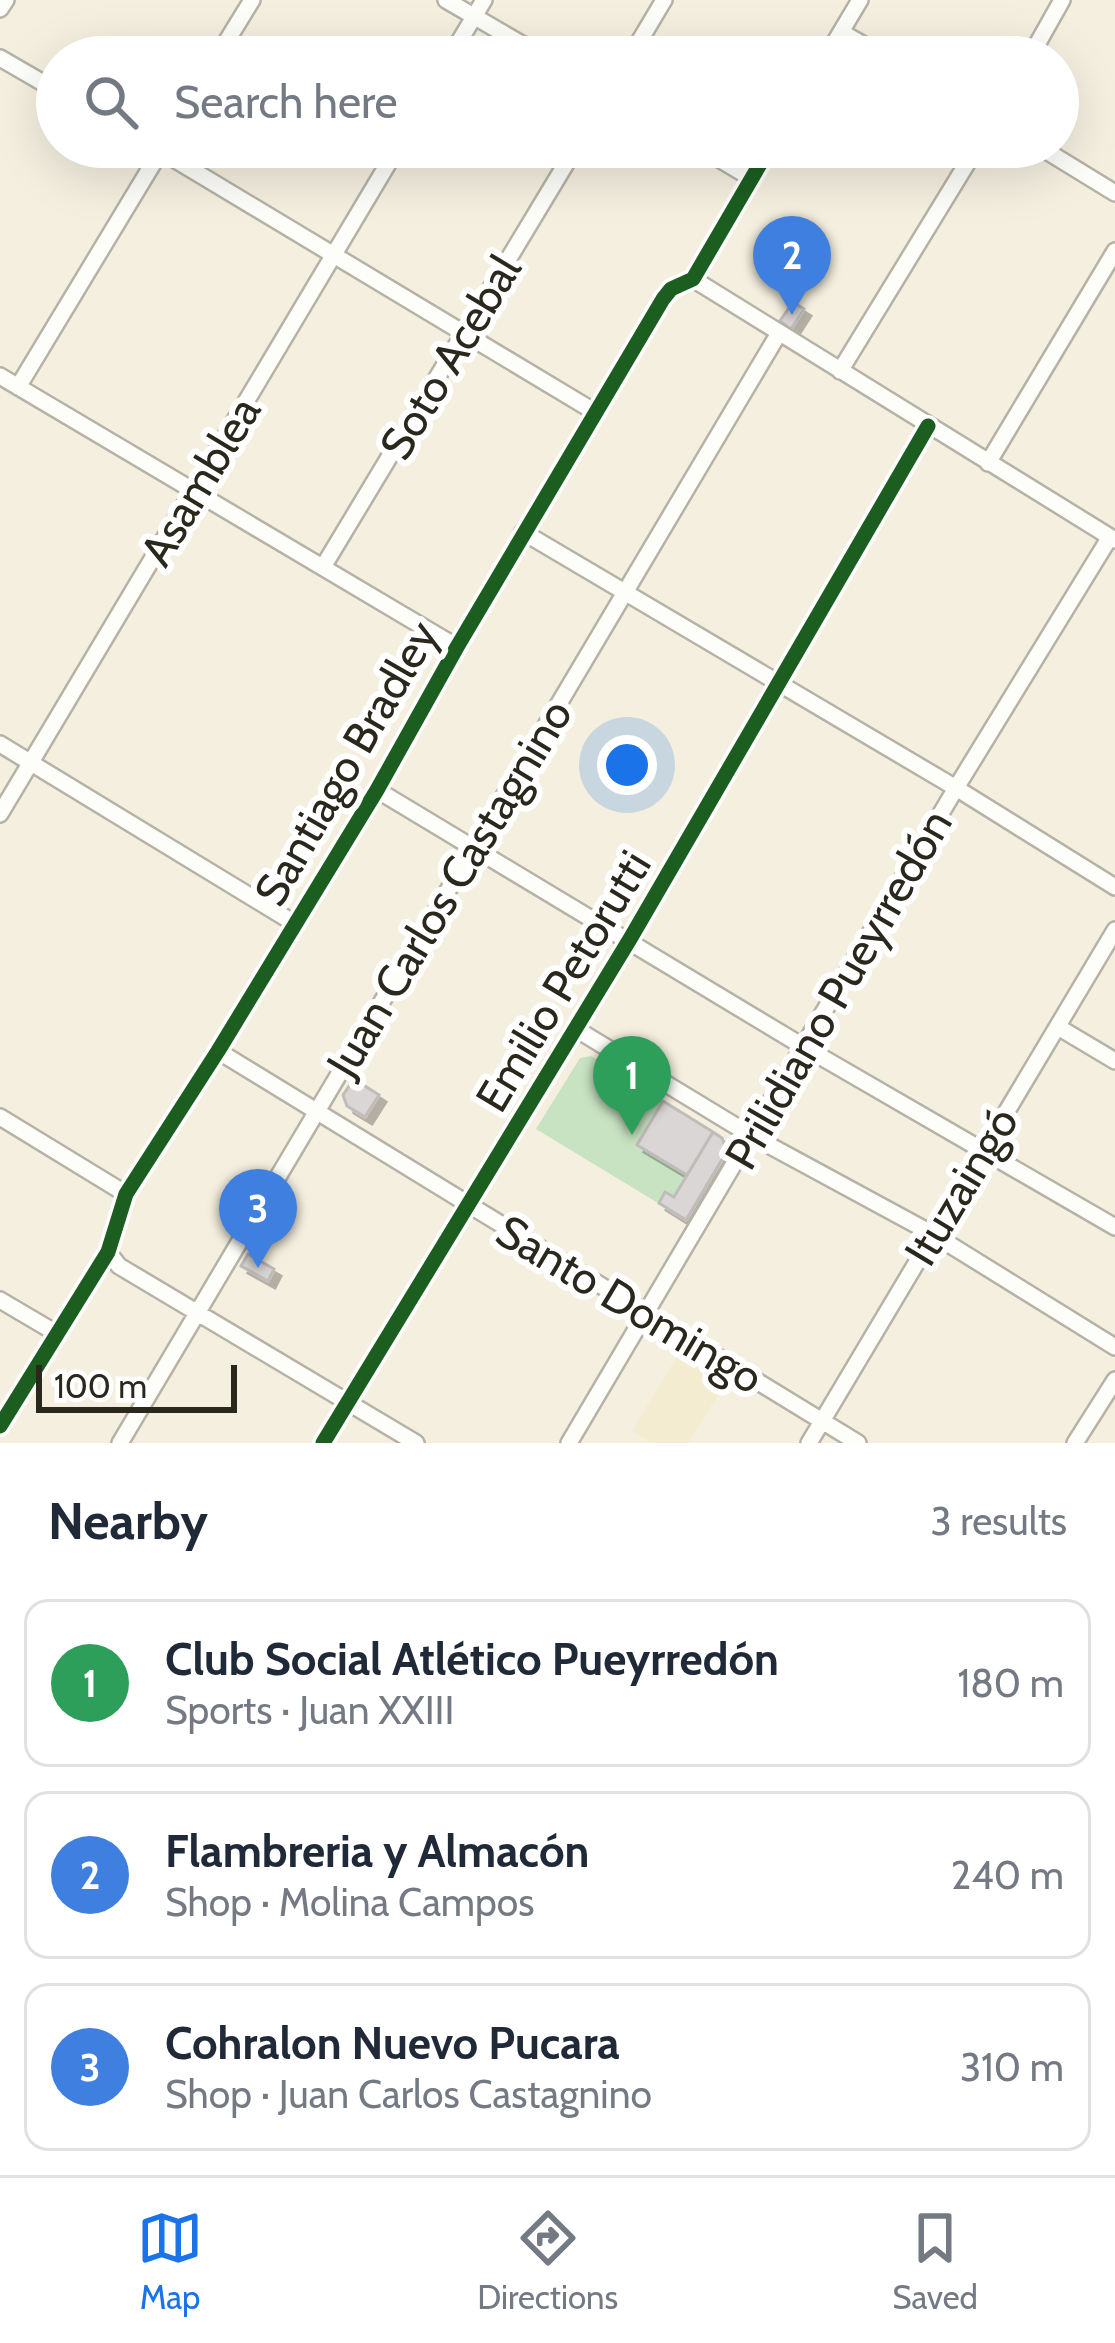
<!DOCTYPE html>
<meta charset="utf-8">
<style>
body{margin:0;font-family:Cabin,sans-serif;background:#f6f6f7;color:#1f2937}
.scale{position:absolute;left:36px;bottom:30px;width:201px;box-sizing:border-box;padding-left:12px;border:6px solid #2a281d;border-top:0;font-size:33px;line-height:42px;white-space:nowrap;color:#2a281d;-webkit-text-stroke:9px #fff;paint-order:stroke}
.you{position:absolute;left:627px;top:765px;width:42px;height:42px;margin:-30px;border:9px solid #fff;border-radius:50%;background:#1a73e8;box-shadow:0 0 0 18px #1a73e833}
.badge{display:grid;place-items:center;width:78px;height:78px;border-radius:50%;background:#1a73e8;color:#fff;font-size:39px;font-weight:700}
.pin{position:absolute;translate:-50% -99px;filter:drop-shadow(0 3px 6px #0008)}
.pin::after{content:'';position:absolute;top:63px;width:42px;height:36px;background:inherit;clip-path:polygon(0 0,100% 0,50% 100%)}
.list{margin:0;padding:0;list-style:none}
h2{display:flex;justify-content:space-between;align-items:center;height:156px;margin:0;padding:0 48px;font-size:51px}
h2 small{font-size:39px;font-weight:400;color:#747a83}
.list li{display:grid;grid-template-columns:78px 1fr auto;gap:36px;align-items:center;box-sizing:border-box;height:168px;margin:0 24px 24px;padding:0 24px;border:3px solid #e0e1e3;border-radius:24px}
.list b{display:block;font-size:45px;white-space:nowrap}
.list p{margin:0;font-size:39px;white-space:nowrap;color:#747a83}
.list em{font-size:39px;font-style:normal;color:#747a83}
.icon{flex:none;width:66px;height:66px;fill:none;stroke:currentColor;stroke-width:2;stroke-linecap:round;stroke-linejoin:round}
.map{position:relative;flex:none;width:1115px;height:1443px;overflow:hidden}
.search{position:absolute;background:#fff;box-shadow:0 12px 48px #0002;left:36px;right:36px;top:36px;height:132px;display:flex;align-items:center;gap:30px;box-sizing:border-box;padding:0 42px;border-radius:66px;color:#747a83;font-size:45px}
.sheet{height:732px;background:#fff}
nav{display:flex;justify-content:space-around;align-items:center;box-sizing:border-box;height:168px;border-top:3px solid #e0e1e3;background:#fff;font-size:33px;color:#747a83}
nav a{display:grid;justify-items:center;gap:6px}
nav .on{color:#1a73e8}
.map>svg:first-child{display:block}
</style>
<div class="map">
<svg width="1115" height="1443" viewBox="0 0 1115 1443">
<defs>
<filter id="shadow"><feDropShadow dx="7" dy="7" stdDeviation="0" flood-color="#0004"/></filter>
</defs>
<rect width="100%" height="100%" fill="#f4efdf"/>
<path fill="#f3ecd1" d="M684,1345L731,1374L688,1443H652L632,1431Z"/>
<path fill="#c8e3c1" d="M591,1056L722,1138L727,1151L686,1220L536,1129L580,1058Z"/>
<path fill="#dad6d5" stroke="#bfbcba" stroke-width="3" filter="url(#shadow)" d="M793,302L804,309L791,329L780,321Z
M354,1079L379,1095L365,1117L347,1106L343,1095Z
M663,1101L713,1132L687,1175L637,1145Z
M713,1132L722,1138L727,1151L686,1220L659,1203L665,1192L674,1197Z
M248,1254L274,1269L268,1281L241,1266Z"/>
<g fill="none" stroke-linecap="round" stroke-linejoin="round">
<g stroke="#b6b2a6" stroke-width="20">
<path id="minor" d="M446,0L544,57
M0,9L6,0
M841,32L885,57
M217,57L252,0
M450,57L484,0
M630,57L664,0
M826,57L860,0
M1030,57L1062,0
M0,58L57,91
M154,147L595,412
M699,147L751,178
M1040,147L1115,193
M693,279L1115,540
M840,371L977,147
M0,376L457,647
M18,387L163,147
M988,463L1115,251
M523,532L956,788L1115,887
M323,567L576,147
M0,744L294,923
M377,790L804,1047L1115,1227
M0,814L398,147
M1058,1027L1115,1061
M576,1029L752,1136L931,1233L1115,1347
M218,1051L858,1443
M0,1117L126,1194
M108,1252L119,1266L416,1443
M0,1300L56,1333
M0,1426L108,1252L126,1194L218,1051L377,790L457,647L663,299L671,289L693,279L770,147
M120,1443L779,333
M323,1443L630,939L928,426
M569,1443L956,788L1110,537
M809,1443L1115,930
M1075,1443L1115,1380"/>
</g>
<use href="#minor" stroke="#fdfdfa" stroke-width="15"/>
<g stroke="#fff" stroke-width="22">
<path id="cycleway" d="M0,1426L108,1252L126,1194L218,1051L377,790L457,647L663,299L671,289L693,279L770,147
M323,1443L630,939L928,426"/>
</g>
<use href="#cycleway" stroke="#1b5e20" stroke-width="15"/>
</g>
<g text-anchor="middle" stroke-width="12" stroke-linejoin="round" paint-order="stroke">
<g font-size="45" fill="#2a281d" stroke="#fff">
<text transform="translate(450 357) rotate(-59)" y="16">Soto Acebal</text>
<text transform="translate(200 481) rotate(-59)" y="16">Asamblea</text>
<text transform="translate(346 763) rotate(-60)" y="16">Santiago Bradley</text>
<text transform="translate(449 888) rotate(-59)" y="16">Juan Carlos Castagnino</text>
<text transform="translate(563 981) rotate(-59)" y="16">Emilio Petorutti</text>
<text transform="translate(838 989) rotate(-60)" y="16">Prilidiano Pueyrredón</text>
<text transform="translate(961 1186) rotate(-59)" y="16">Ituzaingó</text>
<text transform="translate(630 1304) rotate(31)" y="16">Santo Domingo</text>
</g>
</g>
</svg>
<div class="scale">100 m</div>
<div class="you"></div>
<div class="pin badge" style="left:632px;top:1135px;background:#2e9e5b">1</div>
<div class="pin badge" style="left:792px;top:315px;background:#3f7fe0">2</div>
<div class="pin badge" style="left:258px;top:1268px;background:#3f7fe0">3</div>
<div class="search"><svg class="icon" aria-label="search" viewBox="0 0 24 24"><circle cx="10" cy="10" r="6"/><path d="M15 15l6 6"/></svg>Search here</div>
</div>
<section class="sheet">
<h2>Nearby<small>3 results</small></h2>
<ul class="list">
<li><span class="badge" style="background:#2e9e5b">1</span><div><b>Club Social Atlético Pueyrredón</b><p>Sports · Juan XXIII</p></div><em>180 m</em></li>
<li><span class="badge" style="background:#3f7fe0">2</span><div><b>Flambreria y Almacón</b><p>Shop · Molina Campos</p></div><em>240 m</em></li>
<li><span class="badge" style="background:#3f7fe0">3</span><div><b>Cohralon Nuevo Pucara</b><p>Shop · Juan Carlos Castagnino</p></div><em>310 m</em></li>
</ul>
</section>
<nav>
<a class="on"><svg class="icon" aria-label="map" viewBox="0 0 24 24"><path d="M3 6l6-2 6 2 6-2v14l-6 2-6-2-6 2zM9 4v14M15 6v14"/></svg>Map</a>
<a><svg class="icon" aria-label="directions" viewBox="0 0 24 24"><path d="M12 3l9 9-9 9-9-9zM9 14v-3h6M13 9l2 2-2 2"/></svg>Directions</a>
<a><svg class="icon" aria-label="saved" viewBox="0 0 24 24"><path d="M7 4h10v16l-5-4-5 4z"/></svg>Saved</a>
</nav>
